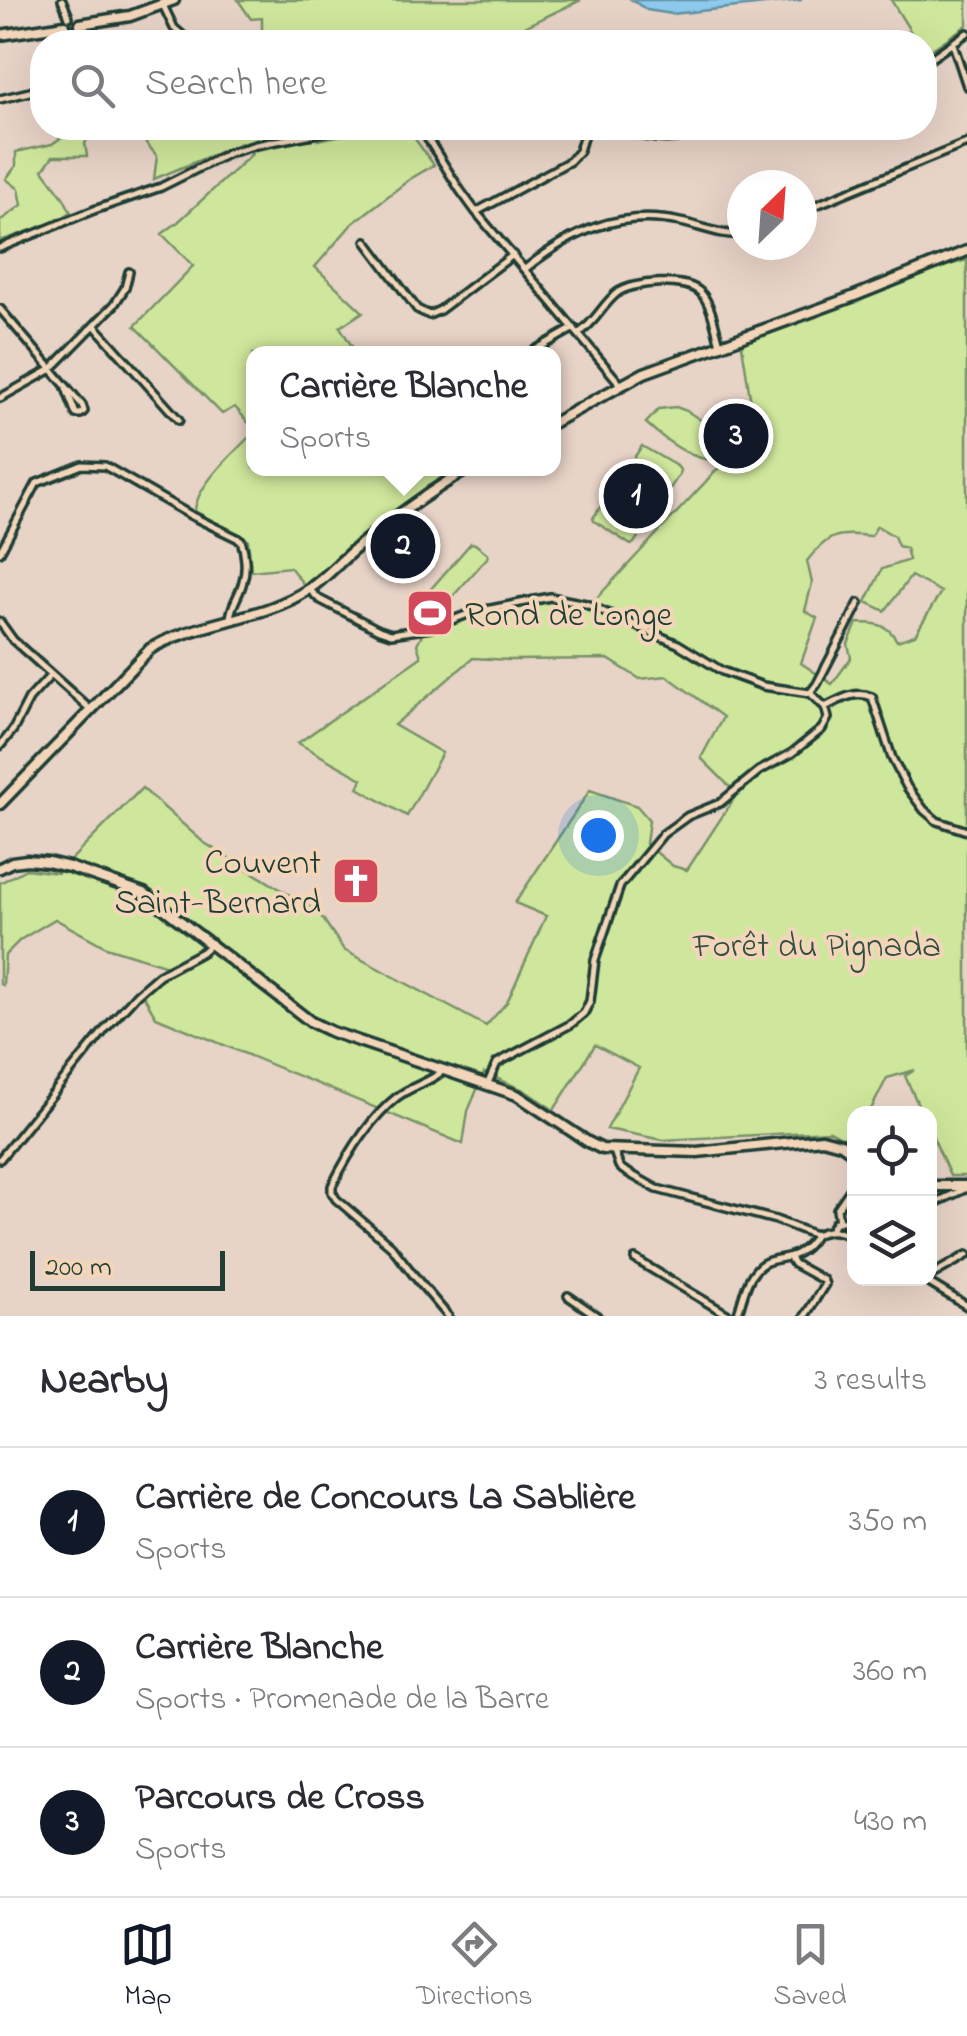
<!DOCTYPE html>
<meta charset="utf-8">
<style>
body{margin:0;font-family:"Indie Flower",sans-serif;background:#f7f7f7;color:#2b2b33}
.controls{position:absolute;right:30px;bottom:30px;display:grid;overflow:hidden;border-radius:20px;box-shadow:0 10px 40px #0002}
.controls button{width:90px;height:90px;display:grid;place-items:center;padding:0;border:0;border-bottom:2px solid #e1e1e2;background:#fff;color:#2b2b33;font:50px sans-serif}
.compass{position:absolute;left:727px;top:170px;width:90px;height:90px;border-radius:50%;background:#fff;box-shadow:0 10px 40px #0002;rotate:25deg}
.scale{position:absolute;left:30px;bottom:25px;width:195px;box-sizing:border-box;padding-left:10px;border:5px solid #1f3d34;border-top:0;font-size:28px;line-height:35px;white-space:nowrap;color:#1f3d34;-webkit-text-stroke:8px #f3d6ba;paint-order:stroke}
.you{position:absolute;left:598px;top:835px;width:35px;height:35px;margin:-25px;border:8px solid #fff;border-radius:50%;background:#1a73e8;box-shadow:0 0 0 15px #1a73e833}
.badge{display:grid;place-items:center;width:65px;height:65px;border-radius:50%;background:#111827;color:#fff;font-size:32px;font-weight:700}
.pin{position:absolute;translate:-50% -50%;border:5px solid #fff;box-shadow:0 2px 10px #0006}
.popup{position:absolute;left:246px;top:346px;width:315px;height:130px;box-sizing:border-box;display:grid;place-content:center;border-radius:20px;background:#fff;filter:drop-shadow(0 2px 8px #0005);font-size:32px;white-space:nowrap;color:#7c7c81}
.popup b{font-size:38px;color:#2b2b33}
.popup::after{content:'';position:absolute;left:50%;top:100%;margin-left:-20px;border:20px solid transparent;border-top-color:#fff}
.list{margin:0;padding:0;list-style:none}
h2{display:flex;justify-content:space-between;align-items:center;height:130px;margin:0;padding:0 40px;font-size:42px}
h2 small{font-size:32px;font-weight:400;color:#7c7c81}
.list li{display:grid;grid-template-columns:65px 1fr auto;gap:30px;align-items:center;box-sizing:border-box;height:150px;padding:0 40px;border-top:2px solid #e1e1e2}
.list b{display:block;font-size:38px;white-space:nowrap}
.list p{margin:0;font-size:32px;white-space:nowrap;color:#7c7c81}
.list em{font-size:32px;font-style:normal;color:#7c7c81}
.icon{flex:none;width:55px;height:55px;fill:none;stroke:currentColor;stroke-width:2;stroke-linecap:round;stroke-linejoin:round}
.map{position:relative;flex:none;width:967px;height:1316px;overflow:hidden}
.search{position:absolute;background:#fff;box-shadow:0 10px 40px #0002;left:30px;right:30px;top:30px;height:110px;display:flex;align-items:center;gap:25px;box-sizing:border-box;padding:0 35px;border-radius:40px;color:#7c7c81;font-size:38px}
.sheet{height:580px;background:#fff}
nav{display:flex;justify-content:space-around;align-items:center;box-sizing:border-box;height:140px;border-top:2px solid #e1e1e2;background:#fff;font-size:28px;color:#7c7c81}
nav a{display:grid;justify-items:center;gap:5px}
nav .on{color:#111827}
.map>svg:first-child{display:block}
</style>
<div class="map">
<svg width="967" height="1316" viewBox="0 0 967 1316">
<rect width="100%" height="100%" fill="#e8d3c7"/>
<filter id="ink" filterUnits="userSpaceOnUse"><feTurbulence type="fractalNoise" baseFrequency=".01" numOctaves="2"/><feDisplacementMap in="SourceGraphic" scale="20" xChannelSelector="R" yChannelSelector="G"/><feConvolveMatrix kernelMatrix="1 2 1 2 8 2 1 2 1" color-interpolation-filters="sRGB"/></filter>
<g filter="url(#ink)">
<path fill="#cfe79c" stroke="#779268" stroke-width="2.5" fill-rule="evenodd" d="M238,0H581L505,36L447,42H262V18L251,19Z
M891,0H967V25L925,54L924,42H917Z
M75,128H91L85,144L87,156H53L43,170L63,197L71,212L56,222L0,241V221L22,205L19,189L6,179L16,166V152L52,144Z
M146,128H189L198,135L202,128H321L318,140L378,128H407L434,165L410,179L352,224L315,267L363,312L340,327L356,353L253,354V428L235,407L222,414L135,326L193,266L162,234L178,222L252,154L241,143L154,179L157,156L141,137Z
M967,260V1176H950L930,1130V1114L922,1113L905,1076L915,1070L887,1078L869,1113L854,1114V1144L830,1131L663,1140L607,1129L639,1068L595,1045L554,1110L524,1090L484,1073L468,1111L463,1144L156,1017L142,993L174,968L106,947L55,919L20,940L5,955L3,985L0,984V883L26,869L58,873L142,788L203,842L319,913L344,950L486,1026L507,1002L546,916L515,903L590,790L637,806L649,820L646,844L673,866L687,870L737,794L701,758L723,717L667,676L640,679L608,659L510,660L473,658L394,725L442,753L407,816L358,788L362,779L298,743L421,657L417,644L428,623L420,611L432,602L440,614L430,623L551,593L594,601L755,429L741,339L873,287ZM877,526L894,536L898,546L906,548L909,560L882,569L866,602L885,611L911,576L941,592L915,635L897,641C888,623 874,623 857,623L848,644L851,658L832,684L801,663L817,618L805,611L812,583L807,561C829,533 837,533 871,536Z
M676,407L687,411L731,440C722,485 664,440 646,423L659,409Z
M253,433V468L455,470L426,487L304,585L290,567L251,571L248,540L195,511C196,485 235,452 253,433Z
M642,446L678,467L680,470L679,475L634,543L631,545L594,521L593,518Z
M409,519L416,520L432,538L431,543L396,573L389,572L373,555L374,550Z
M471,543L475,544L488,554L487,558L446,604L430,590Z"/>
<path fill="#8dcaed" stroke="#6192a3" stroke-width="2.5" d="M632,0H802L672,14L647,10Z"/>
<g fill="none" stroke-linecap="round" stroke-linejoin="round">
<g stroke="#1f3d34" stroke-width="12">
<path id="street" d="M62,0L69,17
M163,5L174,28L190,42
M72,42L73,32
M953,44L967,86
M924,63L967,33
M0,99L42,89
M421,128L460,190L476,212L621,385
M619,128C654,142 678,142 713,128
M802,211L967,143
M476,212L570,161L579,151L586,128
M366,241L417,309L429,315L440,310L513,255
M0,248L94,210L161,187L229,153L256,145L344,128
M525,269C571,232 619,209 680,222C701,226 720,236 742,234
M0,309L82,405L84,411L81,414H76L66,388
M95,326L179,420
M579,333C595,323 602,305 617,293C632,281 686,278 700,292C712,304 715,328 720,344
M528,354L574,328
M0,398L50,370L114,305L125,288L129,272
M0,552L37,483L82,465L105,466L192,516L241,540C245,552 247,569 243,581C240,596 230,605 230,620
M309,589L319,599L379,630L391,634L431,628L471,613L550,597L586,604L678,644L722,671L763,686L810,693L817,684L859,603
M0,622L13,640L91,710
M810,693L825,707C841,699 855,690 872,697L892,758L907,787L924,810L937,821L967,831
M0,746L13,730L29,699L50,676
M444,1070C431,1082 411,1086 397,1097C369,1119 348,1154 332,1186V1192L336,1199L391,1246L420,1283L448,1316
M487,1085L497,1063L571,1024L584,1013L590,1001L595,960L620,886L663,834L688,816L720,803L759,771L792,753L822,729L828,718L825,707
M614,1151L619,1166L623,1170L657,1189L776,1220L815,1235C831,1228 840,1230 854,1239
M0,1159L107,1027L137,994L159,975L202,952L212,943
M930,1205L967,1188
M839,1222L837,1209L854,1184
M831,1229L835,1222L854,1219
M790,1258L794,1264L823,1280L825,1284L805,1316
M635,1259L730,1316
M930,1276L967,1255
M921,1278L967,1306
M568,1296L597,1316
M737,1316C742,1302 745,1283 755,1271C771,1250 794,1269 815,1236"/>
</g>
<g stroke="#1f3d34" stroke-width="15">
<path id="secondary" d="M80,24L130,16L174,0
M0,35L65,25
M553,423L644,373L852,297L967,251
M0,804L150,649C196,621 264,620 309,589C326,578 340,561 356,548C392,519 429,491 470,468
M0,868L12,862L27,860L48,862L69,867L144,893L311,1022L332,1032L517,1095L588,1142L602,1149L697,1152L822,1139L841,1144L854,1153
M930,1186H967"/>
</g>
<use href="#street" stroke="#f3d6ba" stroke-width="5"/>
<use href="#secondary" stroke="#f3d6ba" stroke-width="8"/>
</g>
</g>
<defs>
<g id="stadium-square" transform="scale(2.5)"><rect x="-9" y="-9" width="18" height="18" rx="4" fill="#d1495b" stroke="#f3d6ba"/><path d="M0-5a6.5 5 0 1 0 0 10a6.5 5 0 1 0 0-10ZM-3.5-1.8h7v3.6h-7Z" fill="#fff"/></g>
<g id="church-square" transform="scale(2.5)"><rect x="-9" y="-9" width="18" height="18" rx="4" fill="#d1495b" stroke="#f3d6ba"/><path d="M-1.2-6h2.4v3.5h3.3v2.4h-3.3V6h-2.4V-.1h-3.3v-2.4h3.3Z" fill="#fff"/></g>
</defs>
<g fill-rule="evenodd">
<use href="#stadium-square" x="430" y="613"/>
<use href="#church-square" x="356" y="881"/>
</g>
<g text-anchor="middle" stroke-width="8" stroke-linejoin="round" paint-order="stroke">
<g font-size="35" fill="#1f3d34" stroke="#f3d6ba" text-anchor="start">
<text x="465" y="625">Rond de Longe</text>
<text x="321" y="873" text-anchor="end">Couvent<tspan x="321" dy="40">Saint-Bernard</tspan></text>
</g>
<g font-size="35" fill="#314e3e" stroke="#f3d6ba">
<text x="817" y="956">Forêt du Pignada</text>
</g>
</g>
</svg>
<div class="controls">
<button><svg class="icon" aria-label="locate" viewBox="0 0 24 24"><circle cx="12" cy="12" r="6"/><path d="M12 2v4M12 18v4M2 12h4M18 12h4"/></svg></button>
<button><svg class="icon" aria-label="layers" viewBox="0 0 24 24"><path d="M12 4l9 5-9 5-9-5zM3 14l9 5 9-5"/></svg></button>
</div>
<svg class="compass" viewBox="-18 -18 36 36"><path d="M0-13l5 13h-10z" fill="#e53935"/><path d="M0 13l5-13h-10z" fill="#7c7c81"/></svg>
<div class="scale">200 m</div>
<div class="you"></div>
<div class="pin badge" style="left:636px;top:496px">1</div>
<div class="pin badge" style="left:403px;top:546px">2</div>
<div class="popup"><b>Carrière Blanche</b>Sports</div>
<div class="pin badge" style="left:736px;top:436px">3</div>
<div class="search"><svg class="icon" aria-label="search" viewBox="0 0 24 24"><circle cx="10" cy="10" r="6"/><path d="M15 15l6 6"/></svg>Search here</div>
</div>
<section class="sheet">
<h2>Nearby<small>3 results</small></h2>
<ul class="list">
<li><span class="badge">1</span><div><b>Carrière de Concours La Sablière</b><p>Sports</p></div><em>350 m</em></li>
<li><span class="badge">2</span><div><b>Carrière Blanche</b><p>Sports · Promenade de la Barre</p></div><em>360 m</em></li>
<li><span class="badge">3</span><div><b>Parcours de Cross</b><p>Sports</p></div><em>430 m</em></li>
</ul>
</section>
<nav>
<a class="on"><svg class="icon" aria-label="map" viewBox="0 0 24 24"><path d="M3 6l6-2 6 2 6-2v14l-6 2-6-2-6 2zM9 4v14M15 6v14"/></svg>Map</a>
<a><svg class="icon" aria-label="directions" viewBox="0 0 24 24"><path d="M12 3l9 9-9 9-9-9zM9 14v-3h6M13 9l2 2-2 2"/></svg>Directions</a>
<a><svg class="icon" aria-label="saved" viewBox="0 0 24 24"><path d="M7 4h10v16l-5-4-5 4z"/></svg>Saved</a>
</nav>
